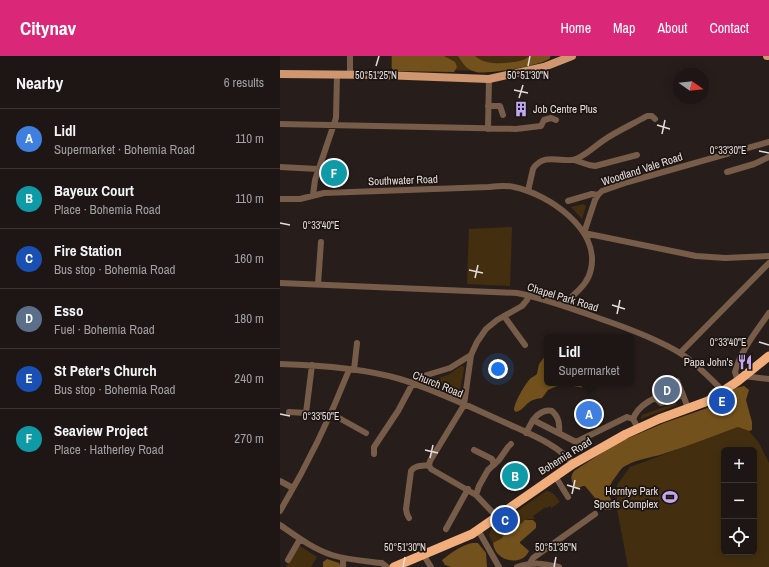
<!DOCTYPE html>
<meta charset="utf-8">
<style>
body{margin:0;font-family:"Archivo Narrow",sans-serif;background:#2a2322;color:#f1f3f6}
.controls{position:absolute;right:12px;bottom:12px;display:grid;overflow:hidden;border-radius:6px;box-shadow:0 2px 10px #0003}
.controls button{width:36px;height:36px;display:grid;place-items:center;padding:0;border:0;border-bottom:1px solid #3b3534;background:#1d1614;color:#f1f3f6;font:20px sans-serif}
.compass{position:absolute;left:393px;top:12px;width:36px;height:36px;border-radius:50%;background:#1d1614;box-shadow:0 2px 10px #0003;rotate:104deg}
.you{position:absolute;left:218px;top:313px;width:14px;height:14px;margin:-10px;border:3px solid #fff;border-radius:50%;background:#1a73e8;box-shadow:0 0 0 6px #1a73e833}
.badge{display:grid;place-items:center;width:26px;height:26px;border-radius:50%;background:#db2777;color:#fff;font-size:13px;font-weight:700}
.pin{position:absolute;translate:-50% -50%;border:2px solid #fff;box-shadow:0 1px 4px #0006}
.popup{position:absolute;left:264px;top:278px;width:90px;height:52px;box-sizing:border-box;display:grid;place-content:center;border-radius:6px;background:#1d1614;filter:drop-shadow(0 1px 3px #0005);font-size:13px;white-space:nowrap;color:#a09fa0}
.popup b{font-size:15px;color:#f1f3f6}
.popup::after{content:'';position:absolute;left:50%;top:100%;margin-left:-8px;border:8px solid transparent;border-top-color:#1d1614}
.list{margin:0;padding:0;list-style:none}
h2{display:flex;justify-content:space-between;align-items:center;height:52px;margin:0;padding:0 16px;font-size:17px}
h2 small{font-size:13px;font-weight:400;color:#a09fa0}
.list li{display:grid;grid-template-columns:26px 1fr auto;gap:12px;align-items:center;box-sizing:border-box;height:60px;padding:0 16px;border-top:1px solid #3b3534}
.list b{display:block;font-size:15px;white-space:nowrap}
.list p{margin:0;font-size:13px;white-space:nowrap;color:#a09fa0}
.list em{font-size:13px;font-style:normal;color:#a09fa0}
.icon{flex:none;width:22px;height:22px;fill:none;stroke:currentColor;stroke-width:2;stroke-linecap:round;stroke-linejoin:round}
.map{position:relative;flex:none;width:489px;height:511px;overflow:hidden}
header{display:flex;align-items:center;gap:24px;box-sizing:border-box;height:56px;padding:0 20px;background:#db2777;color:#fff}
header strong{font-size:19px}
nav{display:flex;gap:22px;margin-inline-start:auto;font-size:14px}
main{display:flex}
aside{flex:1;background:#1d1614}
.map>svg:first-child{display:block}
</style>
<header>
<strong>Citynav</strong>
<nav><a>Home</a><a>Map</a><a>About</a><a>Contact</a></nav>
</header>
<main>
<aside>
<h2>Nearby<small>6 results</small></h2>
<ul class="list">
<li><span class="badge" style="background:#3f7fe0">A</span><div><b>Lidl</b><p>Supermarket · Bohemia Road</p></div><em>110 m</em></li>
<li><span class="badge" style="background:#0f9aa8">B</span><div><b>Bayeux Court</b><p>Place · Bohemia Road</p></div><em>110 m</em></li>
<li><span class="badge" style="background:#1a4fb4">C</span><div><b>Fire Station</b><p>Bus stop · Bohemia Road</p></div><em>160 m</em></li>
<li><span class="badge" style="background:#5c6f8a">D</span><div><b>Esso</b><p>Fuel · Bohemia Road</p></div><em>180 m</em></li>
<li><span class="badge" style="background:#1a4fb4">E</span><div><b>St Peter's Church</b><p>Bus stop · Bohemia Road</p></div><em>240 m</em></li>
<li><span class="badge" style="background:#0f9aa8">F</span><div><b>Seaview Project</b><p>Place · Hatherley Road</p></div><em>270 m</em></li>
</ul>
</aside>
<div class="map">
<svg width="489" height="511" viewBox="0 0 489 511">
<rect width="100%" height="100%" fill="#271e1b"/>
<path fill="#432f10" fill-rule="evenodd" d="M111,0H273L262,3L199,15L111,12Z
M304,148L306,150L302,163L291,151Z
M232,171L230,230L187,228L189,173Z
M181,310L184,311V313L181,329L180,339L149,327L150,324L168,319Z
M395,347L398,349L361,363L362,359Z
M458,371L469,375L479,387L489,407V511H348L337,453V429L350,411ZM444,394H474V496H444Z
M266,435C273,435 276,441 280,446L271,452L270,450L267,452L266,451L253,460L255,463H248L241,468H236L230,475L223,479L222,482L213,487L209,480L211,474L213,472Z
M20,490L37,501L31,511H6L17,491Z"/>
<path fill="#72511c" d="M112,0H164L175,6L177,11L174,16L114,15L112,13Z
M178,0H195C206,10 229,8 243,4C246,3 249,0 251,0C257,0 264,0 270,0V2C265,9 205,19 196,16C187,14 183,8 178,0Z
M266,299H267V327H315V328L310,333L282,328L268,334L262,342C244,344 247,353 236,356L234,354C234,347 244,330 249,324C251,321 254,321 257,318L259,308Z
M464,330L469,334L466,344L472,366V374L469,375L458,371C433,380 408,390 383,398C370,402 357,403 345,410C341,412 339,416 337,419C328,430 326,437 334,449L332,454H325L305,430H303L296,433C292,426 289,422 294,415L337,387L384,367L433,350L456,332Z
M245,464H253L256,467V472L240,486V487L249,495C242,511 215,506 213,487L222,482L225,475H230L236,468H241Z
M192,487H198L206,497L207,511H171L165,509L162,504C171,497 180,490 192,487Z
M47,503L59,507L61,511H43V506Z"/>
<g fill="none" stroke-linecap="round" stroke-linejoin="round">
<path stroke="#775c49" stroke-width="6" d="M70,19V0
M208,50H220L223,59
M0,68L236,73L261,70L264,64L271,62L276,64
M208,73L209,23
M294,104L309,109L315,110L357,99
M0,111L38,113
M447,116L474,108L489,101
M248,135L253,113C264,95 284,108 296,103C306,99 315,90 324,84C337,75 353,68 367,60H372L375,63
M33,139L35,124L56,62L57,19
M0,143H20L44,137L209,131C217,130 226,129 234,131C268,138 320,173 311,213C308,230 293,237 284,250
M288,145L312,138L318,139L322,135L348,126L489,86
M304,177L416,200L445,202L489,200
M304,177L315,144L318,139
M0,227L237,237C267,243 296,254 324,264C350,273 377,283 400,297C416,307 430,322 443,335
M38,228L41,186
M224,260L245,289
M400,297L489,207
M191,299L184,349L150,405L149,409L151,413L196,439L216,460
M0,308C40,309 82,312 120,323C156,334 190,351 224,366C247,377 278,388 293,408
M74,314L77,287
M464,320L489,323
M458,325L455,316C461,294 476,276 489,257
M375,342L376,333L397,325L403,339
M375,342L381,347L403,339L408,352
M9,356L26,357L32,309
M50,357L86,377
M353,363C360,344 384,339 400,332
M253,364C257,358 265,353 272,355C279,361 280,368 279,376
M246,377L253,364L296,386L347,361L353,363L358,372
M194,394L212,403L214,409
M94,398V391L118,355L134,325L137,322L170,312L191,299L197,286L206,273L217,264L242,250L247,244L249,239
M275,420L288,441
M0,425L13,432
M196,439L199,430L208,414L219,404L228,391L231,388
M0,455C27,410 50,362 69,314
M129,462L127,458L126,453L131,415C135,409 142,410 149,409
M0,469C16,480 33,493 52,499C68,504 85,505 102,507L107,511
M166,473L188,433
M198,474L219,511
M143,498L151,511
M63,502V511
M8,504L20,483
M250,507L253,502L315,458
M237,511C253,506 262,507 279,511"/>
<path stroke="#cf966f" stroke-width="8" d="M487,0H489
M0,18L101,19L209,23L264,11L292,0"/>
<path stroke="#f2ad7d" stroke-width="9" d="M114,511L192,478L293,408L346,378L379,363L428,345L458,325L489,300"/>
</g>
<path fill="none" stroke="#e5dedc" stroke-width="1.5" d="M96,10L99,0M248,10L250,0M234,34L248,37M239,42L243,29M377,69L390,73M382,78L385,64M479,95L489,97M0,167L10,169M189,214L203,217M195,222L198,209M332,249L345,253M337,258L340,244M479,286L489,289M0,358L10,360M145,394L158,397M150,402L153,389M287,429L300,433M292,438L295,424M123,511L125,501M274,511L276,501"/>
<defs>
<g id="building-bare" transform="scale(1.2)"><path d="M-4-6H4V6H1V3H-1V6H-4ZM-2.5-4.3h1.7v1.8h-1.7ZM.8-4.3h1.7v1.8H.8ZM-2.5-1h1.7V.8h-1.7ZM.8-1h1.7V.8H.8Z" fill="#c2a8f3" stroke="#1d1512" stroke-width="2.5" paint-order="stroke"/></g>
<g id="restaurant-bare" transform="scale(1.2)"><path d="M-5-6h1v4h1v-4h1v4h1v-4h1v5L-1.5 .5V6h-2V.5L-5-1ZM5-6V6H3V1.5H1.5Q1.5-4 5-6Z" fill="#c2a8f3" stroke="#1d1512" stroke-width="2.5" paint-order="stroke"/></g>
<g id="stadium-bare" transform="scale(1.2)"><path d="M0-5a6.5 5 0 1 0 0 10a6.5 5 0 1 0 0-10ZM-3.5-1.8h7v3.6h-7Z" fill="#c2a8f3" stroke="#1d1512" stroke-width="2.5" paint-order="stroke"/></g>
</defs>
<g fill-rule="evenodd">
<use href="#building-bare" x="241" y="53"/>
<use href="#restaurant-bare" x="465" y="306"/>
<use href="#stadium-bare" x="390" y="441"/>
</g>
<g text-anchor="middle" stroke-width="3.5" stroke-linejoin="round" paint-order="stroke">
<g font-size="11" fill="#e5dedc" stroke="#1d1512" text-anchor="end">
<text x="253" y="57" text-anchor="start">Job Centre Plus</text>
<text x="453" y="310">Papa John's</text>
<text x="378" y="439">Horntye Park<tspan x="378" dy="13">Sports Complex</tspan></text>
</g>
<g font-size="11" fill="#e5dedc" stroke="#1d1512">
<text transform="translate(362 113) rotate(-18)" y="4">Woodland Vale Road</text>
<text transform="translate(123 124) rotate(-2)" y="4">Southwater Road</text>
<text transform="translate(283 241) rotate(17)" y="4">Chapel Park Road</text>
<text transform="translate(158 328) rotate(22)" y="4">Church Road</text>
<text transform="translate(285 400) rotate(-32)" y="4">Bohemia Road</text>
</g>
</g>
<g font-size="10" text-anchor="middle" fill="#e5dedc" stroke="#1d1512" stroke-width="3.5" stroke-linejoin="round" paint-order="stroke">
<text x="96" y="23">50°51'25"N</text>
<text x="248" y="23">50°51'30"N</text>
<text x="448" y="98">0°33'30"E</text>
<text x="41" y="173">0°33'40"E</text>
<text x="448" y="290">0°33'40"E</text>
<text x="41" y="364">0°33'50"E</text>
<text x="125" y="495">50°51'30"N</text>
<text x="276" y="495">50°51'35"N</text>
</g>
</svg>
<div class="controls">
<button>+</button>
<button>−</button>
<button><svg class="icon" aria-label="locate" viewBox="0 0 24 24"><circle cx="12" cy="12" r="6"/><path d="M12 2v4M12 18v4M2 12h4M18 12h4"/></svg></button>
</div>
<svg class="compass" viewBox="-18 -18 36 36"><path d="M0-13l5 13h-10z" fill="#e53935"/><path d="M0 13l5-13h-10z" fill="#a09fa0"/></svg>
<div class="you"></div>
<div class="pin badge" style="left:309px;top:358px;background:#3f7fe0">A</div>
<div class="popup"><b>Lidl</b>Supermarket</div>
<div class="pin badge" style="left:235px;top:420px;background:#0f9aa8">B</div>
<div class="pin badge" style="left:225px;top:464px;background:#1a4fb4">C</div>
<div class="pin badge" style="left:387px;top:334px;background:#5c6f8a">D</div>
<div class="pin badge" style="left:442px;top:345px;background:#1a4fb4">E</div>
<div class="pin badge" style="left:54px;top:117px;background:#0f9aa8">F</div>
</div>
</main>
